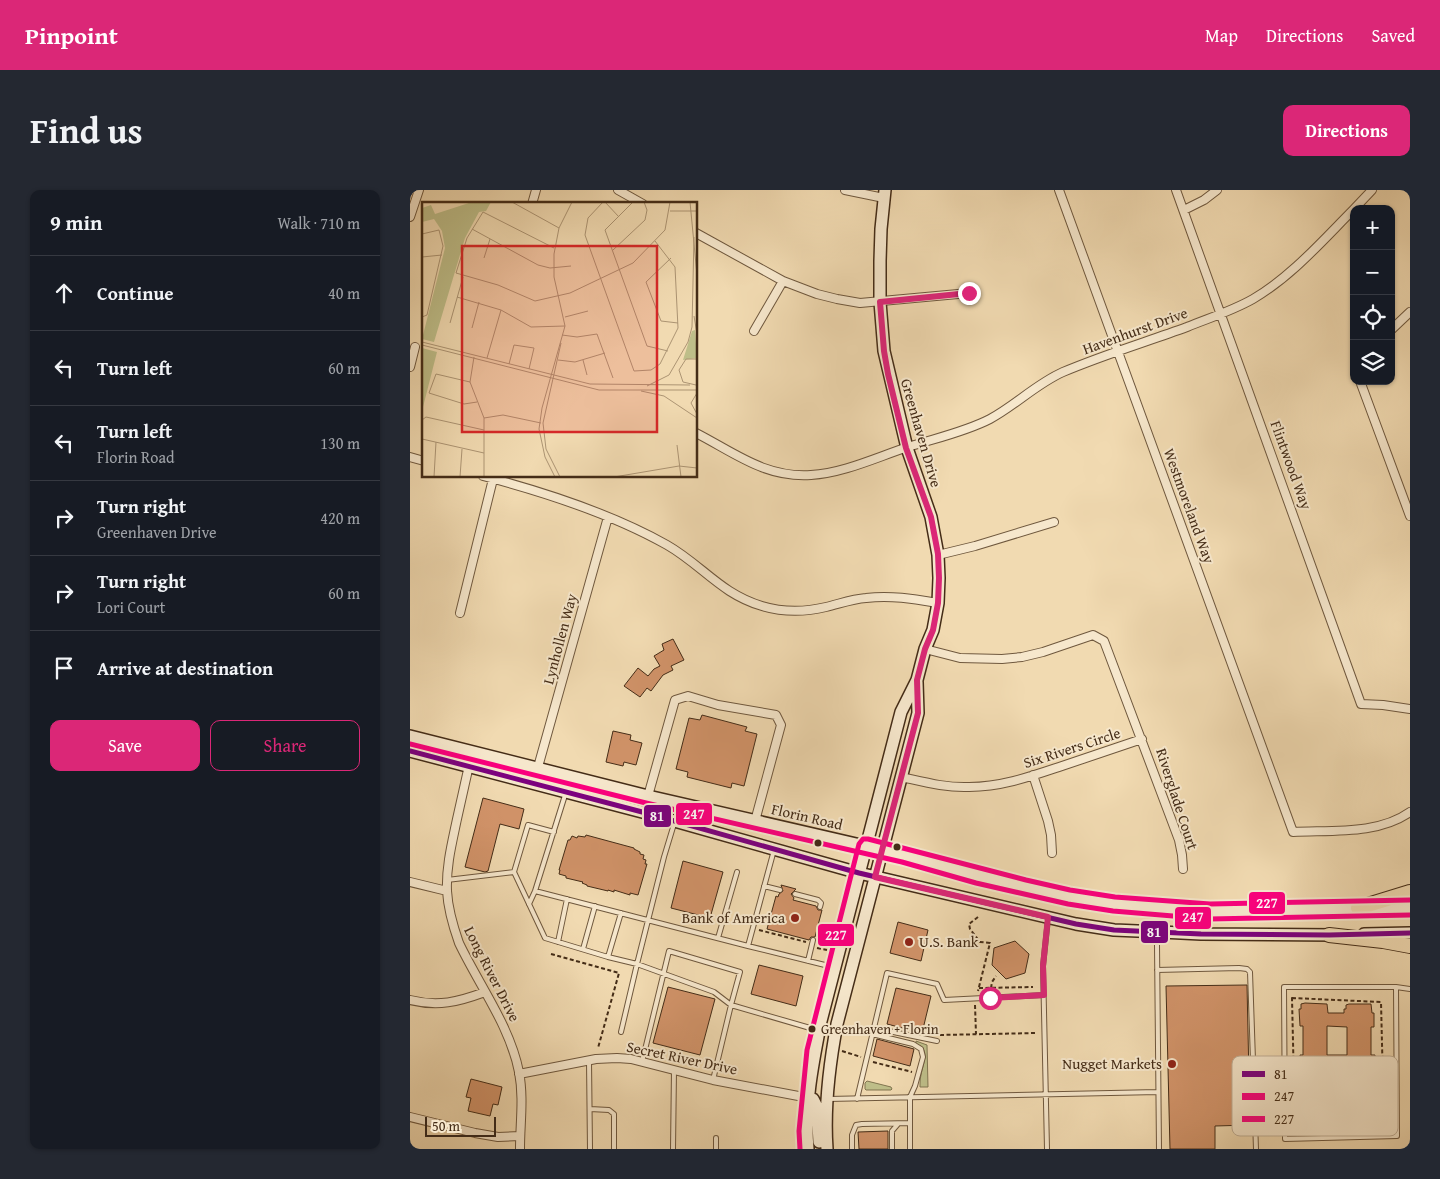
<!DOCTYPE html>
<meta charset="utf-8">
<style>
body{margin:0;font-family:"Gentium Book Plus",serif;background:#242831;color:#f1f3f6}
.controls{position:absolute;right:15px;top:15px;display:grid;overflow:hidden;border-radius:10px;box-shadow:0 1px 4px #0004}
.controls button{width:45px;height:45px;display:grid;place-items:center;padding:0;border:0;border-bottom:1px solid #363941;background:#171b24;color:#f1f3f6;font:25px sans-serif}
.scale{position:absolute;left:15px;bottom:12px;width:71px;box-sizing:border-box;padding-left:5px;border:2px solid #442c17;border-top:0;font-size:14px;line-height:18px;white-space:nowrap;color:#442c17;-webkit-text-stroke:4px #f6e7cc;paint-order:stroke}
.stop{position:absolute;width:15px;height:15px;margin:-11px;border:4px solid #db2777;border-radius:50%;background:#fff}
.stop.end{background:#db2777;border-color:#fff;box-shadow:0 1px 5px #0008}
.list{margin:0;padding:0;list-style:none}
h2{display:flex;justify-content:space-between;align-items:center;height:65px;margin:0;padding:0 20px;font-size:21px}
h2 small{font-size:16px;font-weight:400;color:#9ea1a6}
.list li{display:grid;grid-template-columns:32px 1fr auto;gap:15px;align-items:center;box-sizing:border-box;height:75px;padding:0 20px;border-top:1px solid #363941}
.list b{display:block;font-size:19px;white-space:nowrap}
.list p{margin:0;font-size:16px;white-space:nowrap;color:#9ea1a6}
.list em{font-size:16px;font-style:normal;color:#9ea1a6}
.actions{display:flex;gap:10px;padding:15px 20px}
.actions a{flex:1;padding:11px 0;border:1px solid #db2777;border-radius:10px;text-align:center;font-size:18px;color:#db2777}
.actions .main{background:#db2777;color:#fff}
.icon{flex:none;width:28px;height:28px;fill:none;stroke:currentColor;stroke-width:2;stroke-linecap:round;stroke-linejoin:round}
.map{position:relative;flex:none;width:1000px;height:959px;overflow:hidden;border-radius:10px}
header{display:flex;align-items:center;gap:30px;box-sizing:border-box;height:70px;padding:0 25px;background:#db2777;color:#fff}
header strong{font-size:24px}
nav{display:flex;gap:28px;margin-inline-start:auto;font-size:18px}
.intro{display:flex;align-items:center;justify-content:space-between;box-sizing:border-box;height:120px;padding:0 30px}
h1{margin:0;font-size:35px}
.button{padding:12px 22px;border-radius:10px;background:#db2777;color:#fff;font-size:18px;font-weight:700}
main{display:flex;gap:30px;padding:0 30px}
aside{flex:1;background:#171b24;border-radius:10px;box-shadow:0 1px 4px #0004}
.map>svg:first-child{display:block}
</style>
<header>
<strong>Pinpoint</strong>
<nav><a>Map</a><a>Directions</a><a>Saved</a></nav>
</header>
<div class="intro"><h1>Find us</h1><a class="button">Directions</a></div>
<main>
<aside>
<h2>9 min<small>Walk · 710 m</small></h2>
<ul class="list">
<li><svg class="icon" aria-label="ahead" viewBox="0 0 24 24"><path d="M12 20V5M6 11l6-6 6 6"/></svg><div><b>Continue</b></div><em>40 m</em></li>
<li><svg class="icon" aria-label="left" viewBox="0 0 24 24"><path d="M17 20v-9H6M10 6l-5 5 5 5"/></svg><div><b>Turn left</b></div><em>60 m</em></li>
<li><svg class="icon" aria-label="left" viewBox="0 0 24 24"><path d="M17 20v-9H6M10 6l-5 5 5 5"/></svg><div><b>Turn left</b><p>Florin Road</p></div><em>130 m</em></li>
<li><svg class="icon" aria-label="right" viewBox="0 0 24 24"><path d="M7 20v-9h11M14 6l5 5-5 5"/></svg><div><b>Turn right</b><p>Greenhaven Drive</p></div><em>420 m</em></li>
<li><svg class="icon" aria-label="right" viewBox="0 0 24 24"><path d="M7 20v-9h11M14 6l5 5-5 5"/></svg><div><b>Turn right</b><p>Lori Court</p></div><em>60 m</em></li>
<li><svg class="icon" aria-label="arrive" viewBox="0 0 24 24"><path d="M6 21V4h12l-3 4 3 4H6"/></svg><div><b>Arrive at destination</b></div></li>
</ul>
<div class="actions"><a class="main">Save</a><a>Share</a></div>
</aside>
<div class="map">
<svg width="1000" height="959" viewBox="0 0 1000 959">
<rect width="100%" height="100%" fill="#f1dab1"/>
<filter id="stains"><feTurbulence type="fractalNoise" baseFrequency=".004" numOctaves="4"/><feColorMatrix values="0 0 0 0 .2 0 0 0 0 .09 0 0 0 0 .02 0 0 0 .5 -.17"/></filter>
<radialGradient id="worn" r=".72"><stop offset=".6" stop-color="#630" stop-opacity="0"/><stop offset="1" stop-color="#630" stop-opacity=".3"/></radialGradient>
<path fill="#bebe89" stroke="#817550" d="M506,851L517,855L518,897H510C510,893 510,889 511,885C513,873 521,859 506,854Z
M457,891L481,897L482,899L481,900H456L455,899V893Z"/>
<path fill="#d19369" stroke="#442c17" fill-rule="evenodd" d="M263,449L274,470L261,476L263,480L253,485L241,501L237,498L230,507L214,496L228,478L238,486L244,479L250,476L244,466L254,460L252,454Z
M292,525L337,537L335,541L347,544L334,596L322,593L321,598L277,587L278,582L266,579L279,528L290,530Z
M203,541L221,545L220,550L232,553L226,575L214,572L213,576L196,572Z
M73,608L114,619L109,639L90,634L78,681L75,682L55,677Z
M176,645L224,658V659L230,662V664L234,665L233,669L236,670L235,674H237L228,705L220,703V705L204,700V702L198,700V701L177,696V695L172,693L173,692L156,688V686L149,684L150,680H149L158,650H160L162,646L167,648L168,646L175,647Z
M273,671L313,682L300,728L261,718Z
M371,695L386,699L381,704L384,708L383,710L406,716L408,720H412L405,747H401L399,750L357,739L366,706L368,707L369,704L373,701Z
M488,732L518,740L511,771L480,763Z
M605,751L619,764L615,783L596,789L582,775L584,758Z
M349,775L393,786L386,816L341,804Z
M837,795L840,935L805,936V959H760L756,796Z
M258,797L305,809L290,865L243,853Z
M486,798L521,806L512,843L477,834Z
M895,813L917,814L918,823H934V819H936V815L939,814H961L962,823H964V837H961V865H965V879L963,883V888H951L968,905V922L961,929L897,930L889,923V907L908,888H893L892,875H890V865H893V836H890L889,819H891V814ZM917,836L937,837V865H917ZM921,876H936L938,900L919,901V882H920Z
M467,849L504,859L500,876L463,866Z
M61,889L92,897L88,915L83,914L80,926L58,921L61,908L56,907Z
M478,941V959H449L448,942Z"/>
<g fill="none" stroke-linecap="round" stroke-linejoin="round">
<g stroke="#6f583e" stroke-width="6">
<path id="lane" d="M264,634L254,667L227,774L304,802L321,815L407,840
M144,642L118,635L104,682L135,748L198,767L227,774L211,842
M37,690L104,682
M354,696L370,700
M125,701L338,756L423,777
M385,704L408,710L411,713L410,717
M119,714L125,701L156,602
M308,748L327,682
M148,752L157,709
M338,756L364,660
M173,759L185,716
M198,767L211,723
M398,771L403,750
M747,780L829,778L837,779L840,782L846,959
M986,797L987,946L875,949L874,797H986L1000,799
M464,838L527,851
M462,844L503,854L511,859L513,867L505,896L500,907V959
M179,871L180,959
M232,872L259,761L330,782L321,815L303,890
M418,909L748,902
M447,909L477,783L527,794L534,810L634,805
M180,919L199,920L204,924V959
M306,948V959
M263,959L264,880
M442,959V945L446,935L452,934L500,933
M482,959V941L488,934
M637,959L633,776L638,729
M749,959L747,755L750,744"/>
</g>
<g stroke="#6f583e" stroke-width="10">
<path id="street" d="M208,0L233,14
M435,0L474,8
M649,0L883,642C921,640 968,645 1000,622
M766,0L951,514L973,515L1000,519
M122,14L126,0
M944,19L962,0
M774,20L794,10L807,0
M0,27L9,0
M286,43L373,91L407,104L427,109L450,113L559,103
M981,140L1000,122
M344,141L373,91
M0,177L5,157
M950,191L1000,326
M286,243C325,263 355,288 401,285C434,283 467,267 498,257C526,248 555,242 580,229C606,215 626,194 653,182C693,165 736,152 777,137C799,128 822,121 843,109C882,86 912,51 944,19
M0,267L14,271
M73,286C134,302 202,324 257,355C292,375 311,404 352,416C372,422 395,422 416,417C429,414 442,409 456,408C481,405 504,409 528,413
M528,365L565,356L644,332
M50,423L83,289
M515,459L550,468L592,469L612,467L633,462L683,445L694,451L769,650L772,665L773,679
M62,562C57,584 52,607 47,629C42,653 36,676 37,701C38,719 43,736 49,753C69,795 100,836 109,882C114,908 110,933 110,959
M128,577L198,327
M623,585L638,631L641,645L642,663
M491,587C514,592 536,598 559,597C592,597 622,586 652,576C679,567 705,558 732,549
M238,606L265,510L278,506L308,515L366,525L371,535L345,631
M0,692L37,701
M0,810C28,817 48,812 75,802
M109,884L186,869L207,868L221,869L303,890L399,908
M0,927L65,943L88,947L110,946"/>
</g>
<g stroke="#442c17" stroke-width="14">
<path id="secondary" d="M0,546L238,606L494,665L568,686L659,707L704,714L800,722L1000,717
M0,561L236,623L449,683L666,734L704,740L751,742L791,744L926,745
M954,744L1000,743
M399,908L403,909L407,917L409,952
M398,959C394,916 403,872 411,831L491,522L507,490L515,459L523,440L528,413L529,388L528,365L521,327L497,258L474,161L470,112V71L471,39L475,0
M417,959C414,917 419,876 427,834L508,523L507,492"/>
</g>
<g stroke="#442c17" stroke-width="16">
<path id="highway" d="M948,718L1000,702
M919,745L973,751L1000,756"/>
</g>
<path stroke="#442c17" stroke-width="2" stroke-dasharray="4 2.5" stroke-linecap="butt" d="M568,727L559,734L560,739L570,752L580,753L568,801
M349,740L396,752
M407,758L417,760
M141,764L209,783L188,858
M569,798L623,797
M581,798L582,792L586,786
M882,808L971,812L974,936L885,938Z
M565,815L566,844
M530,845L627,843
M432,861L451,867
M463,872L502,882"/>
<use href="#lane" stroke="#f6e7cc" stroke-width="4"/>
<use href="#street" stroke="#f6e7cc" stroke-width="8"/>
<use href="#secondary" stroke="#f6e7cc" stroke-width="11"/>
<use href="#highway" stroke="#f1dab1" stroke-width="14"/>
<g stroke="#f6e7cc" stroke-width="9">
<path id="bus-1" d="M0,561L236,623L449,683L666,734L704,740L791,744L919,745L1000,743"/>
</g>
<g stroke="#f6e7cc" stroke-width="9">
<path id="bus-2" d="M0,554L236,613L492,672L566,693L658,714L703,721L799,729L1000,725"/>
</g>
<g stroke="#f6e7cc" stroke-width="9">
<path id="bus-3" d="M390,959L389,941L397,860L449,654L453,649H458L616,690L660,700L705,707L800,714L1000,710"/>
</g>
<use href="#bus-1" stroke="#7c027e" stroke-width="5"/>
<use href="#bus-2" stroke="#fa007d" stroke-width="5"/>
<use href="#bus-3" stroke="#fa007d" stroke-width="5"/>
</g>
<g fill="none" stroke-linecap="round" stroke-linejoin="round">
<path stroke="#db2777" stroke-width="6" d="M559,103L470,112L474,161L478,184L496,258L521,327L528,364L529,388L528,413L523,440L515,459L507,490L508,523L465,687L638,727L633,776L634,805L580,808"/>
</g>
<g fill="#442c17" stroke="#f6e7cc" stroke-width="2">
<circle cx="408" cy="653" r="4.5"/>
<circle cx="487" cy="657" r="4.5"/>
<circle cx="402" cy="839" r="4.5"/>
</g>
<g fill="#8f2418" stroke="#f6e7cc" stroke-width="2">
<circle cx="385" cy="728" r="5"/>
<circle cx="499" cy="752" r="5"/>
<circle cx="762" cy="874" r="5"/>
</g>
<g text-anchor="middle" stroke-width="4" stroke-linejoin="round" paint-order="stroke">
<g font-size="14" fill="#442c17" stroke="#f6e7cc" text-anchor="start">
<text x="411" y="844">Greenhaven + Florin</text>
</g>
<g font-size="15" fill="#442c17" stroke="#f6e7cc">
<text transform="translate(725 141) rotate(-20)" y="5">Havenhurst Drive</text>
<text transform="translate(511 243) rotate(74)" y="5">Greenhaven Drive</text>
<text transform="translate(881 275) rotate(70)" y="5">Flintwood Way</text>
<text transform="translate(779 316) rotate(70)" y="5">Westmoreland Way</text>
<text transform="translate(150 449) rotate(-75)" y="5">Lynhollen Way</text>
<text transform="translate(662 558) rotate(-18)" y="5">Six Rivers Circle</text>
<text transform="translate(767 609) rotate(72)" y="5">Riverglade Court</text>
<text transform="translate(397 627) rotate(13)" y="5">Florin Road</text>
<text transform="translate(82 784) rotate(63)" y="5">Long River Drive</text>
<text transform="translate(272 868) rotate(12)" y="5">Secret River Drive</text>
</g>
<g font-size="15" fill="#442c17" stroke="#f6e7cc" text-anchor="end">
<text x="375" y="733">Bank of America</text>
<text x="509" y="757" text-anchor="start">U.S. Bank</text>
<text x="752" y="879">Nugget Markets</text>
</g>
</g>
<g transform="translate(12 12)">
<rect width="275" height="275" fill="#f1dab1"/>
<path d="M50,0H69L64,9L57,10L43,36L12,140L0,137L23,46L20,29L12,17L0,20V6L9,3L13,12ZM273,128L275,156L261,158L270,129ZM0,146L15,150L0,209Z" fill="#bebe89"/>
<path fill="none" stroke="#ac9473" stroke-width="1" d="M90,0L137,26M181,0L166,16L163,33L212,169L229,168L238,162L256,126L253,65L233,39M183,0L197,15M211,0L183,28L225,144L246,149M268,0L275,73M248,9H275M50,27L116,63L128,66L149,64M0,32L17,28L21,44L5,113L0,115M132,46L61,10L45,36L34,71L76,83L113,99L148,91L211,61L243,28L248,0M191,48L223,18L225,8L222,0M0,55L20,53M62,56L68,37M249,56L224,80L239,119L256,121M35,95L79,108L109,125L143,124M272,114L275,132M143,115L166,109M28,121L41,75M50,126L57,100M140,133L155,135L175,132L191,176M0,140L168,182L268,183M0,143L177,188H275M52,155L48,180L62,216V275M65,156L79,108M136,158L153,160L183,151M161,158L165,173M87,162L92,143L112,146L107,167M48,180L14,172L7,191L42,202L55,200M274,183L261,180L257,168L264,157H275M225,184L247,173L266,140L270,125L272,35M219,189L242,194L275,216M275,191L269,201L275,212M62,216L81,213L119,221M0,218L4,215L62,228M0,237L62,251M255,243L259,275M12,275L14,240M38,275L40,247M133,275L123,255L117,227L120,206L143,124L132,75V52L137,26L150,0M138,275L124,247L121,221L139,141M192,275L257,264L275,266"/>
<path fill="#d62828" fill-opacity="0.15" stroke="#d62828" stroke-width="2.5" d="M40,44H235V230H40Z"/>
<rect width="275" height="275" fill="none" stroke="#442c17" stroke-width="2.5"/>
</g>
<rect x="822" y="866" width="166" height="80" rx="8" fill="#f6e7cc" stroke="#c1af96" stroke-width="1"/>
<rect x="832" y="881" width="23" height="6" fill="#7c027e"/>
<rect x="832" y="903" width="23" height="7" fill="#fa007d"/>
<rect x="832" y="926" width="23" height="6" fill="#fa007d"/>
<g font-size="14" fill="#442c17">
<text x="864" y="889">81</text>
<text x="864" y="911">247</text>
<text x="864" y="934">227</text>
</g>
<g stroke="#f6e7cc" stroke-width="2">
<rect x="265" y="612" width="38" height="24" rx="5" fill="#fa007d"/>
<rect x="233" y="614" width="29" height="24" rx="5" fill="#7c027e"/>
<rect x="838" y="701" width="38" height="24" rx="5" fill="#fa007d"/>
<rect x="764" y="716" width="38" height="24" rx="5" fill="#fa007d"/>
<rect x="730" y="730" width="29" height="24" rx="5" fill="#7c027e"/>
<rect x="407" y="733" width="38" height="24" rx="5" fill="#fa007d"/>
</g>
<g font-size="14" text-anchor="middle" font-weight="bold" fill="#fff">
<text x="284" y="629">247</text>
<text x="247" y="631">81</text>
<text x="857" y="718">227</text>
<text x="783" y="732">247</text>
<text x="744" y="747">81</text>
<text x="426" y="750">227</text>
</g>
<rect width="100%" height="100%" filter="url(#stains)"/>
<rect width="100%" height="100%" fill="url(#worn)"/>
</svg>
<div class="controls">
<button>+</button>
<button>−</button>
<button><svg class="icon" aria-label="locate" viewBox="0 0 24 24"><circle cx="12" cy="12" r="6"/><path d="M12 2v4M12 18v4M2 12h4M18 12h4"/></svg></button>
<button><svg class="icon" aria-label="layers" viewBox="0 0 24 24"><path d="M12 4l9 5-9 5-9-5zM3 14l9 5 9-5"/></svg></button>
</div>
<div class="scale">50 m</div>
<div class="stop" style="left:580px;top:808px"></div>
<div class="stop end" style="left:559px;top:103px"></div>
</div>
</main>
